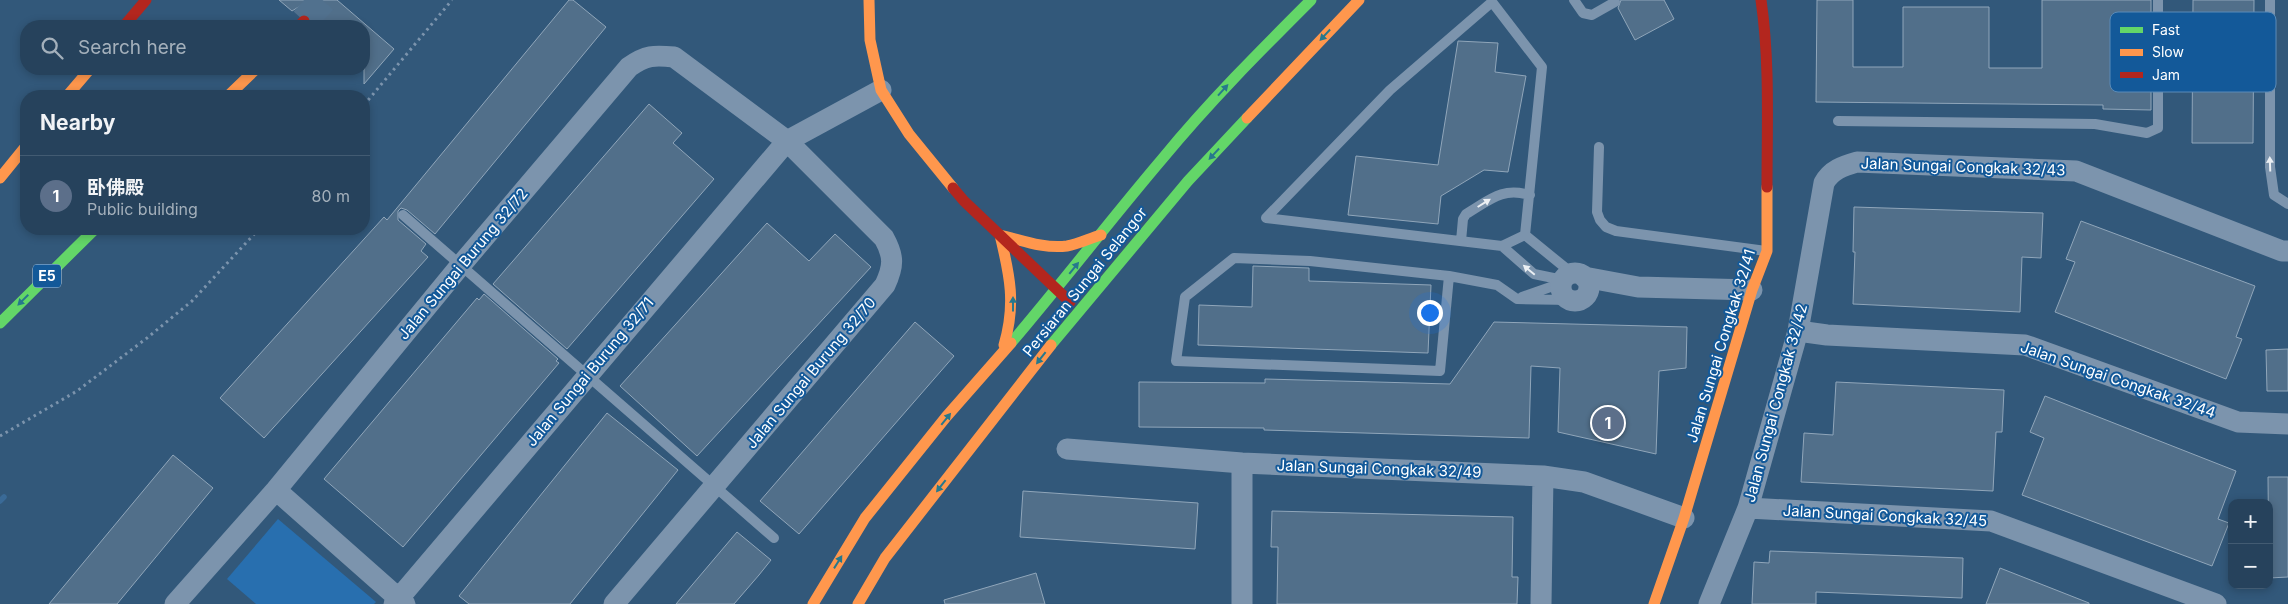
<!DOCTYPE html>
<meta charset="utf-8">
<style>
body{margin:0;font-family:Inter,"Noto Sans SC",sans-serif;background:#324d65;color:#f1f3f6}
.controls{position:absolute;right:15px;bottom:15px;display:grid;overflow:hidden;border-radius:10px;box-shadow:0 2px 8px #0003}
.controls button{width:45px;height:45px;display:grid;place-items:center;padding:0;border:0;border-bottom:1px solid #425b72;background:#26425c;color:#f1f3f6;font:25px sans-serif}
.you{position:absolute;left:1429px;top:312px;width:18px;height:18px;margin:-12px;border:4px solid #fff;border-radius:50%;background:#1a73e8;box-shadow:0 0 0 8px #1a73e833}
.badge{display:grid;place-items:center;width:32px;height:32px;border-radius:50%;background:#b7c5d0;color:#fff;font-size:16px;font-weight:700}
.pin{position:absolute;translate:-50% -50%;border:2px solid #fff;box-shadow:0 1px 5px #0006}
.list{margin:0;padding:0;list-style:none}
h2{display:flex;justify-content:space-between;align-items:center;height:65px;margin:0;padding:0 20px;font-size:21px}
h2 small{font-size:16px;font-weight:400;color:#a4b0bb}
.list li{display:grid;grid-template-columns:32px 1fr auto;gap:15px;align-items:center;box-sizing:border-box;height:80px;padding:0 20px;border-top:1px solid #425b72}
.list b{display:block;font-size:19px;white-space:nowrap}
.list p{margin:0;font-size:16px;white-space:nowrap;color:#a4b0bb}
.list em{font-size:16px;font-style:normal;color:#a4b0bb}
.icon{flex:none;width:28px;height:28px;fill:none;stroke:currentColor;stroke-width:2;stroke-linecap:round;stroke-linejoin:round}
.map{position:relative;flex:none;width:2288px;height:604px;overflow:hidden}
.search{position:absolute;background:#26425c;box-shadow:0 2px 8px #0003;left:20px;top:20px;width:350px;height:55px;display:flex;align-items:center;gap:12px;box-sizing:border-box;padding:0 18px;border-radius:20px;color:#a4b0bb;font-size:19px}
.panel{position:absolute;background:#26425c;box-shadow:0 2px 8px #0003;left:20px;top:90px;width:350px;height:145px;border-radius:20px}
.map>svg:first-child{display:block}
</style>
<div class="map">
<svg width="2288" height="604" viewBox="0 0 2288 604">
<rect width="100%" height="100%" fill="#32587a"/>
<path fill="#286faf" d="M278,519L376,602L374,604H256L227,579Z"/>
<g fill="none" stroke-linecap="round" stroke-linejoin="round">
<path stroke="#3a6a97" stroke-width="5.5" d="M0,501L4,497"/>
</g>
<path fill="#516f8a" stroke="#90a6ba" d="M279,0H337L394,49L364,84V26H318L319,17L315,10L308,6H300L292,11Z
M569,0H573L606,27L435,234L407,210L401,208L398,211V220L426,244L421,251L428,257L264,438L220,398L384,217L387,220Z
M1621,0H1664L1674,19L1635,40L1618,8Z
M1817,0H1853V67H1903V7H1989V68H2042V0H2151V110L2103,109V105L1816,102Z
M2193,0H2254L2253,143H2192Z
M1458,41L1498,43L1495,72L1526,76L1508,172L1484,170L1441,196L1438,224L1348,215L1356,156L1438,165Z
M649,104L682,133L673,143L714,179L567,349L493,284Z
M1854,207L2043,213L2041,258L2022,257L2020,312L1853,304L1855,252H1853Z
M2081,221L2255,286L2236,337L2242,339L2226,379L2055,312L2075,262L2066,259Z
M767,223L809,261L835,234L871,267L697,456L620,386Z
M1253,266L1309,268V281L1431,285L1428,353L1198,345L1199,305L1252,307Z
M484,294L558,359L556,361L559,363L403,547L324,479L477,298L479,300Z
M915,322L954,356L799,534L760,501Z
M1494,322L1687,327L1686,368L1659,371L1656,454L1558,432L1560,368L1531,366L1529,438L1264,430V428L1139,427V382L1265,383V379L1450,384Z
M2288,349V391H2267L2266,350Z
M1836,382L2004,390L2002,432H1996L1993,491L1801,482L1804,433L1833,435Z
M2045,396L2236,471L2218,519L2229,523L2212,566L2022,495L2044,438L2030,432Z
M607,413L678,470L570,604H469L459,596Z
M173,455L213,488L117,604H49Z
M2268,477H2288V577L2269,578Z
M1023,491L1198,503L1195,549L1020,537Z
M1272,511L1513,517L1512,577H1518L1517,604H1277L1278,547H1271Z
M737,532L771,560L759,575L734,604H676Z
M1770,551L1963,558L1962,598L1816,592V604H1752L1754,562L1769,563Z
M2000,568L2089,603V604H1986Z
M1036,573L1045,604H945L944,600Z"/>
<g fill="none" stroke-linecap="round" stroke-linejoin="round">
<path stroke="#51718e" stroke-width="28" stroke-dasharray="28 14" stroke-linecap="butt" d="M304,21L323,0"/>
<path stroke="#7c94ad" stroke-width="3" stroke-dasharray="2.5 4" stroke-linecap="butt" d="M364,105L452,0
M0,436L77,391L147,338L192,301L259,229"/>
<path stroke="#7c94ad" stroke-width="10" d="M1574,0L1583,13L1592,15L1615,2
M2270,0V167L2274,195L2288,204
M1492,2L1542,67L1525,235L1502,246L1266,218L1390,90Z
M1838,121L2095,124L2147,133L2158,128V0
M1599,147L1597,212L1600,220L1606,227L1616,231L1766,251
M403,215L774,538
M1525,235L1573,274
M1461,241L1463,219L1466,214C1490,200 1501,187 1530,195
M1502,246L1534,274L1563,280
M1449,276L1440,371L1176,361L1185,297L1234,258L1310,261L1449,276L1497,285L1517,299L1571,300
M1522,297L1562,283"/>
<path stroke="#7c94ad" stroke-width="21" d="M1561 287a14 14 0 1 1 28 0a14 14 0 1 1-28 0Z
M1584,277L1638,287L1752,290
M1798,331L1827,335L2025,345L2238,422L2288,424
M1067,449L1242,463L1543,476L1584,482L1684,518
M276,490L405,604
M1748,508L1991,521L2216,604
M175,604L276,490L460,266L629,67C646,55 654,55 674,57L787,141L884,238C894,256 894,266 885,285L614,604
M394,604L787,141L881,90
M1242,604V463
M1541,604L1543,476
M1709,604L1748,508L1798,331L1824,183C1831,170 1843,166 1857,162L2076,171L2282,251H2288"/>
<path stroke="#63d668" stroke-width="11" d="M0,323L95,229
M1011,343C1063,282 1111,219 1163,158C1209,102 1260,51 1311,0
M1051,345L1188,181L1247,118"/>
<path stroke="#ff974d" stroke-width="11" d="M869,0L870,40L881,90L909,134L953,188
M67,96L90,69
M228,96L256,69
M1247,118L1359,0
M0,178L26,146
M1004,345C1016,304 1010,276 1000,235C1021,240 1044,249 1067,246C1079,244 1090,238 1101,235
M813,604L865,518L946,417L1011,343
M858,604L885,558L1051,345
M1654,604L1684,518L1752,290L1767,251V187"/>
<path stroke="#b3261e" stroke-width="11" d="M1761,0C1770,62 1767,125 1767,187
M124,26L146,0
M299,26L304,21
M953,188L964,201L1070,302"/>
</g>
<defs><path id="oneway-solid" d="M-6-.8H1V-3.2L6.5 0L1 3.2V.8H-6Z" transform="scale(1.25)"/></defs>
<g fill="#27788d">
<use href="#oneway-solid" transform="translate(1325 35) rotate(133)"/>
<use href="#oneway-solid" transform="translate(1223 90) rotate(-48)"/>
<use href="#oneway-solid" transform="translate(1214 154) rotate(133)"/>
<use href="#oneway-solid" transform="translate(1074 268) rotate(-51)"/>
<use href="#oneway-solid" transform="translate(23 300) rotate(135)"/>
<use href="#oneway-solid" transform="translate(1013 304) rotate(-90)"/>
<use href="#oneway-solid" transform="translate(1041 358) rotate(128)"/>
<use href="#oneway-solid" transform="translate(946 419) rotate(-51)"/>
<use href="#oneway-solid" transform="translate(941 486) rotate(128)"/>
<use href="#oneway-solid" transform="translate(838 562) rotate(-58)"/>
</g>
<g fill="#ebeff3">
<use href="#oneway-solid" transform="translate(2270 164) rotate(-92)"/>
<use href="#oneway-solid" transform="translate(1484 203) rotate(-32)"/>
<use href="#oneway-solid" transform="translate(1529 270) rotate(-140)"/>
</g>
<g text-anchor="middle" stroke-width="4" stroke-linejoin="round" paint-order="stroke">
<rect fill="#135999" stroke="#b8cde0" stroke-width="1" x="33" y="264.5" width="28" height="23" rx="4"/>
<g font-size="14" font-weight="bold" fill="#fff">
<text x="47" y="281">E5</text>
</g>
<g font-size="15" fill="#fff" stroke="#135999">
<text transform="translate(1963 167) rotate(2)" y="5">Jalan Sungai Congkak 32/43</text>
<text transform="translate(463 264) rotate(-50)" y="5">Jalan Sungai Burung 32/72</text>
<text transform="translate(1085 282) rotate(-51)" y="5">Persiaran Sungai Selangor</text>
<text transform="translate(1721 346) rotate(-73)" y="5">Jalan Sungai Congkak 32/41</text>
<text transform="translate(590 372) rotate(-50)" y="5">Jalan Sungai Burung 32/71</text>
<text transform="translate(811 373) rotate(-50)" y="5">Jalan Sungai Burung 32/70</text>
<text transform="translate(2118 380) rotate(19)" y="5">Jalan Sungai Congkak 32/44</text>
<text transform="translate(1776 403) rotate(-75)" y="5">Jalan Sungai Congkak 32/42</text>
<text transform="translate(1379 469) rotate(2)" y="5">Jalan Sungai Congkak 32/49</text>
<text transform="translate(1885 516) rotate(3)" y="5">Jalan Sungai Congkak 32/45</text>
</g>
</g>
<rect x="2110" y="12" width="166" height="80" rx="8" fill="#135999" stroke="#5a8bb8" stroke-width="1"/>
<rect x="2120" y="27" width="23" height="6" fill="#63d668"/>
<rect x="2120" y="49" width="23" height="7" fill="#ff974d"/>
<rect x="2120" y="72" width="23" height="6" fill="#b3261e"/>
<g font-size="14" fill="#fff">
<text x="2152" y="35">Fast</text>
<text x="2152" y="57">Slow</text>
<text x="2152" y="80">Jam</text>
</g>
</svg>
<div class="controls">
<button>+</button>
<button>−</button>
</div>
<div class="you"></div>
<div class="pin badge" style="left:1608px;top:423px;background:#5c6f8a">1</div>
<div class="search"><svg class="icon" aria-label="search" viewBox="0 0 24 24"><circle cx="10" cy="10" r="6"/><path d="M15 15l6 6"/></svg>Search here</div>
<section class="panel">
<h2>Nearby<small></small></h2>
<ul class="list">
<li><span class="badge" style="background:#5c6f8a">1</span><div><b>卧佛殿</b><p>Public building</p></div><em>80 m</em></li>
</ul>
</section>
</div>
